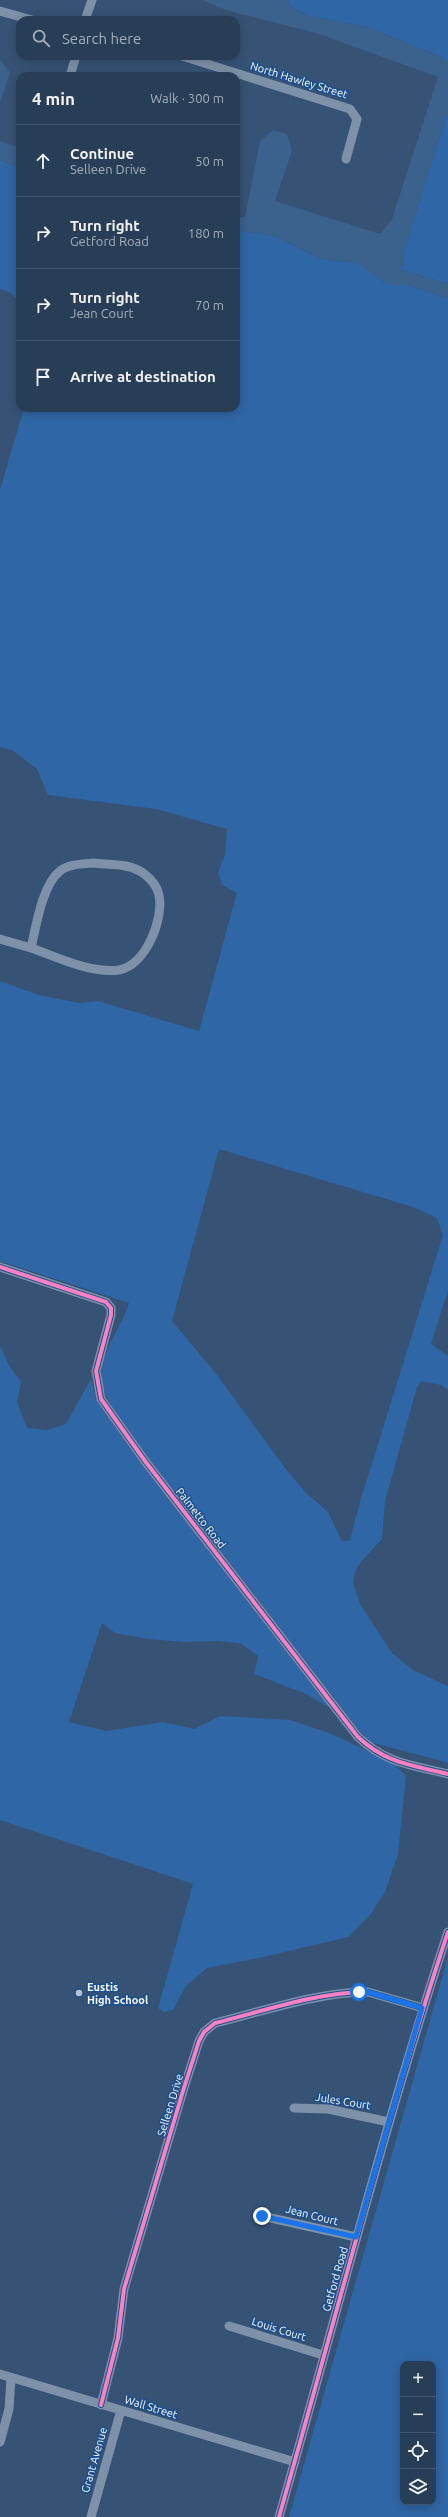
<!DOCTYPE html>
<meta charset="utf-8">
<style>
body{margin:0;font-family:Ubuntu,sans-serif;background:#30455d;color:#f1f3f6}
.controls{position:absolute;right:12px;bottom:12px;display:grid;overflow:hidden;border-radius:8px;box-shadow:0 2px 10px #0003}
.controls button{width:36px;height:36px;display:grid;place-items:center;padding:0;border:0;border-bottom:1px solid #44576d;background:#283e57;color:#f1f3f6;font:20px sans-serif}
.stop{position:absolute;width:12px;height:12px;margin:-9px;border:3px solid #1a73e8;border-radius:50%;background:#fff}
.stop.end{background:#1a73e8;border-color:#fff;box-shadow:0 1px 4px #0008}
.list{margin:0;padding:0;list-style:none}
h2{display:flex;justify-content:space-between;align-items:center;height:52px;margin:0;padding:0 16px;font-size:17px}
h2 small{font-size:13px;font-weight:400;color:#a5aeba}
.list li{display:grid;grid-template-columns:26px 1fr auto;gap:12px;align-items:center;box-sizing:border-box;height:72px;padding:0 16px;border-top:1px solid #44576d}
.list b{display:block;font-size:15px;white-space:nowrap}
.list p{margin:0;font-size:13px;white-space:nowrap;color:#a5aeba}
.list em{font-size:13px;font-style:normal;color:#a5aeba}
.icon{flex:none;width:22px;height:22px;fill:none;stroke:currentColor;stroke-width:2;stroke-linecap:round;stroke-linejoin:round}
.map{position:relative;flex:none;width:448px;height:2517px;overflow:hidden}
.search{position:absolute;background:#283e57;box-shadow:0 2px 10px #0003;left:16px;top:16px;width:224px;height:44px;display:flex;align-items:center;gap:10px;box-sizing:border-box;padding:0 14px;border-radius:12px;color:#a5aeba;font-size:15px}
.panel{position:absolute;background:#283e57;box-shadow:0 2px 10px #0003;left:16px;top:72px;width:224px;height:340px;border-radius:12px}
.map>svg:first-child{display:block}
</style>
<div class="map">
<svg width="448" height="2517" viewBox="0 0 448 2517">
<rect width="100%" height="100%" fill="#365274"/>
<path fill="#2f66a5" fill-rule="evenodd" d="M288,0H448V62L441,57L367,27L309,16L289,6Z
M448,110V284L402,270L404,251Z
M0,160L20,168V303L11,293L0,289Z
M236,230L274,236L321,259L358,263L388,285H407L448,298V1290L431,1344L448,1356V1390L441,1385L421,1381L417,1387L385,1501L382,1539L360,1563L355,1572L353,1583L360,1604L392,1653L413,1670L448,1686V1763L370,1742L362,1734C298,1652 235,1569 171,1487C155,1466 106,1407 102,1384C97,1355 121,1330 129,1303L0,1261V981L39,995L79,1003L98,1001L199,1031L237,893L222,885L218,872L225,855L227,829L156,809L48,795L37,769L12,750L0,747V490L24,408H236ZM219,1149L413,1207L437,1218L443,1235L360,1502L350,1540L342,1541L328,1512L305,1492L285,1468L217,1375L172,1321Z
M0,1346L10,1367L21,1382L17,1402L27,1428L47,1430L66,1424L91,1379L97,1401L141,1463L330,1708L306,1694L254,1674L258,1656L240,1643L218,1641L185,1642L148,1639L115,1633L102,1623L69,1722L106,1731L163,1722L194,1729L220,1716L290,1720L329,1733L366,1750L395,1765L406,1776L398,1854L385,1892L370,1915L348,1937L259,1958L207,1968L186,1986L173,2010L163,2012L158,2008L193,1884L0,1820Z
M448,1957V2517H289ZM403,2364H433V2502H403Z"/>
<path fill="#3b618d" d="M203,0H288L289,6L309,16L367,27L441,57L448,62V110L404,251L402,270L448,284V298L407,285H388L358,263L321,259L274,236L236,230V217H245L260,141L273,130L287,134L292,151L275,201L380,234L392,219L438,77L319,34L226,10Z
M0,60L10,72L0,103Z
M0,141L20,148V168L0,160Z"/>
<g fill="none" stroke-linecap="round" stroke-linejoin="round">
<path stroke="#7d92a8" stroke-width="9" d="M0,11L32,20
M85,20L92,0
M182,56L350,109L357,119L346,159
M70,76L76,56
M93,863C109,865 129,863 143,873C150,878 157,886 159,895C164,919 146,965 119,970C91,974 57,957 31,948C36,927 42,885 60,871C69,864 82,864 93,863Z
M0,939L31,948
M0,1267L106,1302L111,1308V1315L96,1371L101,1399L145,1461L358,1737C387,1764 412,1765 448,1774
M294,2108L328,2109L389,2122
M262,2216L356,2237
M229,2326L323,2355
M0,2374L295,2462
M101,2405L118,2338L124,2289L183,2091L199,2041L204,2032L215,2023C260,2012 322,1991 368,1992L423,2008
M0,2442L9,2409L11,2378
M91,2517L121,2410
M279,2517C335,2322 384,2125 448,1932"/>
<g stroke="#1b4f8f" stroke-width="6">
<path id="cycleway" d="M0,1267L106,1302L111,1308V1315L96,1371L101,1399L145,1461L358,1737C387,1764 412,1765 448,1774
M101,2405L118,2338L124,2289L183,2091L199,2041L204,2032L215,2023C260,2012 322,1991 368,1992L423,2008
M279,2517C335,2322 384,2125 448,1932"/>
</g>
<use href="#cycleway" stroke="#ff80c0" stroke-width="4"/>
</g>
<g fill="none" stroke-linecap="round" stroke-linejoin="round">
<path stroke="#1a73e8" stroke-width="5" d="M262,2216L356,2237L422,2008L368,1992H359"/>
</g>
<circle fill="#b9c2ce" stroke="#1b4f8f" stroke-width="1.5" cx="79" cy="1993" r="4"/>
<g text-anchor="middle" stroke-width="3" stroke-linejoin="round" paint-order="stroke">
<g font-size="11" fill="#fff" stroke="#1b4f8f">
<text transform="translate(299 80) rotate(17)" y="4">North Hawley Street</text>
<text transform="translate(201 1518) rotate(52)" y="4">Palmetto Road</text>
<text transform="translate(343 2101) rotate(9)" y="4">Jules Court</text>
<text transform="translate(170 2105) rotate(-73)" y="4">Selleen Drive</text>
<text transform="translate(312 2215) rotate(14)" y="4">Jean Court</text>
<text transform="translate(335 2279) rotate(-74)" y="4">Getford Road</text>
<text transform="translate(279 2329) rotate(17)" y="4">Louis Court</text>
<text transform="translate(151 2407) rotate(17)" y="4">Wall Street</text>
<text transform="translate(94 2460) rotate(-74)" y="4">Grant Avenue</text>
</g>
<g font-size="11" font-weight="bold" fill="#fff" stroke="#1b4f8f" text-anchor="start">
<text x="87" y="1991">Eustis<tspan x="87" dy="13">High School</tspan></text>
</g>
</g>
</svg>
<div class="controls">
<button>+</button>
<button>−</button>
<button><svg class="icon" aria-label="locate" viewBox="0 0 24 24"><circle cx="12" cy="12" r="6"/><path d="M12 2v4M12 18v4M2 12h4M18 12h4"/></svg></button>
<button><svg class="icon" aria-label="layers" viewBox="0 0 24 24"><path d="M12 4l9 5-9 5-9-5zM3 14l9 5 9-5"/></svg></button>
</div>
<div class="stop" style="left:359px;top:1992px"></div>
<div class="stop end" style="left:262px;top:2216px"></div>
<div class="search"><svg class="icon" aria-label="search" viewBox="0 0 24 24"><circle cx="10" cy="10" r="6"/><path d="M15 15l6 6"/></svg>Search here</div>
<section class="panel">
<h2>4 min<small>Walk · 300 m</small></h2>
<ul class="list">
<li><svg class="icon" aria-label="ahead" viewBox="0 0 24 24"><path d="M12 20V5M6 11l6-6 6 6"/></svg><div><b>Continue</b><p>Selleen Drive</p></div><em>50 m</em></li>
<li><svg class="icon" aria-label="right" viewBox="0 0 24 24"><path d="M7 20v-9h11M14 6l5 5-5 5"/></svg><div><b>Turn right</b><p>Getford Road</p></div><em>180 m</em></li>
<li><svg class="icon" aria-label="right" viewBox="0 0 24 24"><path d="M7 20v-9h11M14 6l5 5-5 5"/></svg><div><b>Turn right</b><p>Jean Court</p></div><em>70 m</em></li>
<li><svg class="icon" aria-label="arrive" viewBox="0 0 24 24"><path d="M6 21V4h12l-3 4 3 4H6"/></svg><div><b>Arrive at destination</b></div></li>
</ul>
</section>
</div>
